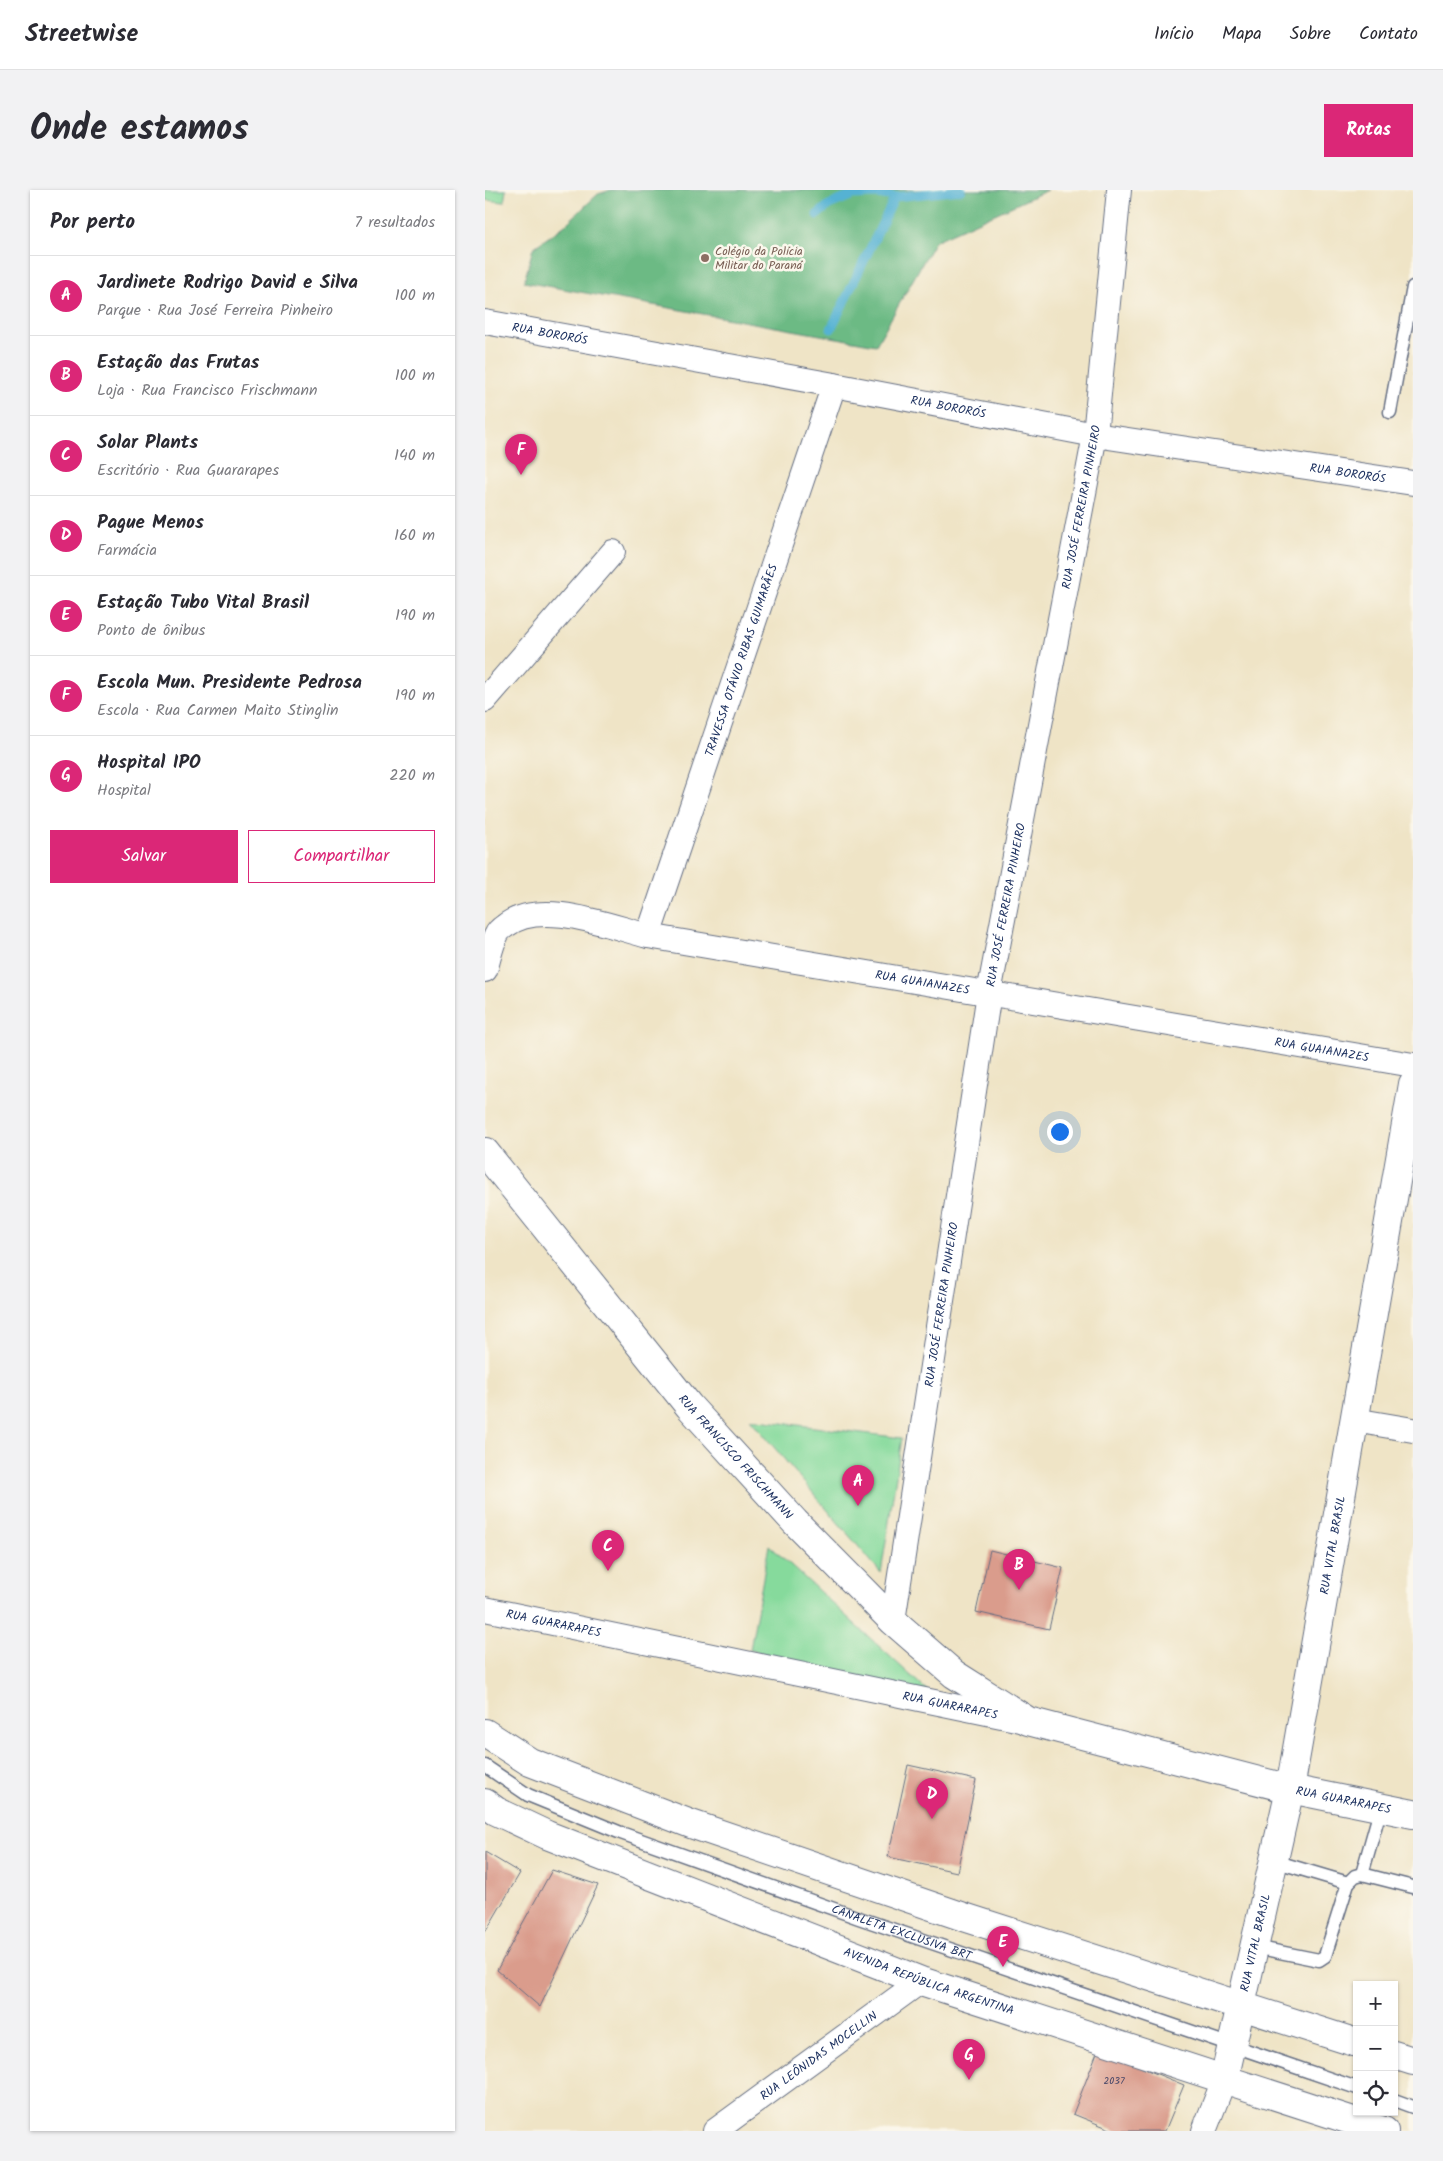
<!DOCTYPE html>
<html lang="pt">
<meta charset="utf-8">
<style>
body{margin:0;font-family:Kalam,sans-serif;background:#f2f2f3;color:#2b2b33}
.controls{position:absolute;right:15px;bottom:15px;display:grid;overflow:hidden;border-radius:0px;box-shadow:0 1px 4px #0004}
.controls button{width:45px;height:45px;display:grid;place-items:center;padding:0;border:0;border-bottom:1px solid #e1e1e2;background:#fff;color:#2b2b33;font:25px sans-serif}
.you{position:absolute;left:574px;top:941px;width:18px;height:18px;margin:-12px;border:4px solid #fff;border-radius:50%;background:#1a73e8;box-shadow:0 0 0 8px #1a73e833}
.badge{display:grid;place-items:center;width:32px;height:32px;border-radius:50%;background:#db2777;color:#fff;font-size:16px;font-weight:700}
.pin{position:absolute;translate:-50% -41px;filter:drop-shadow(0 1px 2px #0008)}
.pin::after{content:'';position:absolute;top:26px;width:18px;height:15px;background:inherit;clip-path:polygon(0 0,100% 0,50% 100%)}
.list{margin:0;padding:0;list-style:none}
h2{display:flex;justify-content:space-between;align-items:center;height:65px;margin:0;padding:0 20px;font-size:21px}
h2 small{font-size:16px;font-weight:400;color:#7c7c81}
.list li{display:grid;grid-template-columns:32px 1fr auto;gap:15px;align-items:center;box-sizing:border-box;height:80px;padding:0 20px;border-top:1px solid #e1e1e2}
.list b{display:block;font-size:19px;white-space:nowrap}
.list p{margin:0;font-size:16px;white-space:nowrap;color:#7c7c81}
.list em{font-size:16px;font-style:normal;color:#7c7c81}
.actions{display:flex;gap:10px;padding:15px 20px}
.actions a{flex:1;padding:11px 0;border:1px solid #db2777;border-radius:0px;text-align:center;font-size:18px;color:#db2777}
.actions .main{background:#db2777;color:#fff}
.icon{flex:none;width:28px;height:28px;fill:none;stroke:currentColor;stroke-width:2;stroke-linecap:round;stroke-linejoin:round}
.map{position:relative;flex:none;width:928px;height:1941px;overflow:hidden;border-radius:0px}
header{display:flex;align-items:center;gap:30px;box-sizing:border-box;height:70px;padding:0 25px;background:#fff;border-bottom:1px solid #e1e1e2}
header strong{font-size:24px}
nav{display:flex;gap:28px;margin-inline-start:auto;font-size:18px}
.intro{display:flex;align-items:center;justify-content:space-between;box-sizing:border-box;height:120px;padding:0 30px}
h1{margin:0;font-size:35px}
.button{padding:12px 22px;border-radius:0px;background:#db2777;color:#fff;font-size:18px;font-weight:700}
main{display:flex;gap:30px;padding:0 30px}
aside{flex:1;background:#fff;border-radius:0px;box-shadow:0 1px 4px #0004}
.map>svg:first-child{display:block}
</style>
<header>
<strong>Streetwise</strong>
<nav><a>Início</a><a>Mapa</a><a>Sobre</a><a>Contato</a></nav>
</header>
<div class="intro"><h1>Onde estamos</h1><a class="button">Rotas</a></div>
<main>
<aside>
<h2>Por perto<small>7 resultados</small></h2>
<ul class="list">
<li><span class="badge">A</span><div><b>Jardinete Rodrigo David e Silva</b><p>Parque · Rua José Ferreira Pinheiro</p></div><em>100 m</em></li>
<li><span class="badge">B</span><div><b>Estação das Frutas</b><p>Loja · Rua Francisco Frischmann</p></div><em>100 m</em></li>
<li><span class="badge">C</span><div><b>Solar Plants</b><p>Escritório · Rua Guararapes</p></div><em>140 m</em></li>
<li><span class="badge">D</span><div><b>Pague Menos</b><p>Farmácia</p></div><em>160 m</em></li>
<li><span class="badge">E</span><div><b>Estação Tubo Vital Brasil</b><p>Ponto de ônibus</p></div><em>190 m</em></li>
<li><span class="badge">F</span><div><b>Escola Mun. Presidente Pedrosa</b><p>Escola · Rua Carmen Maito Stinglin</p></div><em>190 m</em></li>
<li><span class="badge">G</span><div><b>Hospital IPO</b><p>Hospital</p></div><em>220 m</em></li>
</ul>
<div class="actions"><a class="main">Salvar</a><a>Compartilhar</a></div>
</aside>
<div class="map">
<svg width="928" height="1941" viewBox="0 0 928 1941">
<rect width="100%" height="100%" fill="#fbf7ec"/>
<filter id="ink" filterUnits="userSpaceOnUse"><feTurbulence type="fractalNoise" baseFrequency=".02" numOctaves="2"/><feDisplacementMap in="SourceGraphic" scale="10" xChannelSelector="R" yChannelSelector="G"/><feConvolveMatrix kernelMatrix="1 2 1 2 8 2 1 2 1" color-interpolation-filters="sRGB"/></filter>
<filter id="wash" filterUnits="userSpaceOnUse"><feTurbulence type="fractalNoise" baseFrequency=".0096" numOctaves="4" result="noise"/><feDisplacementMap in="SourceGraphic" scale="20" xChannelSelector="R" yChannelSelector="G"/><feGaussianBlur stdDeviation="1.12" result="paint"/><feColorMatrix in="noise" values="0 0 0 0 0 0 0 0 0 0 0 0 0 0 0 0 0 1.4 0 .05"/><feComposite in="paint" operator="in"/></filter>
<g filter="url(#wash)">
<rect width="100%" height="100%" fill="#efe4c6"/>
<path fill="#86da9c" stroke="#50847d" d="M0,0H21L19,12L0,10Z
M265,1229L417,1248L396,1383Z
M284,1355L448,1506L265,1460Z"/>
<path fill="#6cba84" stroke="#447471" d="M126,0H563L450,51L391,155L39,92L48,58L79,36L113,4Z"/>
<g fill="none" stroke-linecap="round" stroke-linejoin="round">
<path stroke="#55b2d3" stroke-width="9" d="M332,25L344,15L368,5L392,4L410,7L476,0
M346,139L410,7"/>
</g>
<g id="blocks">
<path fill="#da9c8c" d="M505,1360L578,1378L564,1439L491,1422Z
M423,1575L491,1590L472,1682L403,1667Z
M0,1662L35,1683L1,1741L0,1740Z
M67,1680L113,1695L55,1817L12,1780Z
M613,1860L699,1895L680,1941H630L588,1924Z"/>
</g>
</g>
<g filter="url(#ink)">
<use href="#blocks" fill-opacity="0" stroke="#656e82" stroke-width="1"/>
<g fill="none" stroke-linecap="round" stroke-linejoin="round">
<g stroke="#656e82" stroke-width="15">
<g id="lane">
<path d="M905,222L928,97"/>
<path id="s1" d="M0,1576L43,1605L136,1643L374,1728L872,1898"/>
<path d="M789,1671L863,1693"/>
<path d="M877,1684L896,1617"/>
<path d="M770,1757L834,1770L840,1766L863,1693L870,1686L877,1684L928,1697"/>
<path d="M909,1910L928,1917"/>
</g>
</g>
<g stroke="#656e82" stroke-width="26">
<g id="street">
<path id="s2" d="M0,132L349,195L610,245L928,293"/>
<path d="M0,510L128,362"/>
<path id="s3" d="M163,746L349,195"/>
<path id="s4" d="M0,780C4,769 6,754 12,744C13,741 17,738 20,736C55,708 124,736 163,746L928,875"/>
<path d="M869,1230L928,1240"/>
<path id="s5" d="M0,1419L536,1530"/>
<path id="s6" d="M408,1431L504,803L610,245L634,0"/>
<path id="s7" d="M230,1941L436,1791"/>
<path d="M719,1941L739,1890"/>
</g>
</g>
<g stroke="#656e82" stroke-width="30">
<g id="secondary">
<path d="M0,1543L45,1572L206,1634L479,1727L872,1853"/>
<path id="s8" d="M0,1613L11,1621L62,1645L436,1791L899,1941"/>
<path d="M909,1865L928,1871"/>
<path id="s9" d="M739,1890L805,1599L928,894"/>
</g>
</g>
<g stroke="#656e82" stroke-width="30">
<g id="primary">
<path id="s10" d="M0,962L204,1216L310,1332L408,1431L469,1484L543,1531L805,1599L928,1624"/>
</g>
</g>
<use href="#lane" stroke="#fff" stroke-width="12"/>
<use href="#street" stroke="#fff" stroke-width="24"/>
<use href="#secondary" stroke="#fff" stroke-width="28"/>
<use href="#primary" stroke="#fff" stroke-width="28"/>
</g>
</g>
<circle fill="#8d6e63" stroke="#fbf7ec" stroke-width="2" cx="220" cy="68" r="5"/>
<g text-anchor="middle" stroke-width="5" stroke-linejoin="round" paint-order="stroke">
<g font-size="10" fill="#4b4a6a">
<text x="629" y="1894">2037</text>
</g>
<g font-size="12" fill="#785e54" stroke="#fbf7ec" text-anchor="start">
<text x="230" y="65">Colégio da Polícia<tspan x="230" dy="14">Militar do Paraná</tspan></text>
</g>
<g font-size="12" fill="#1b2f5e" stroke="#fbf7ec">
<text dy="4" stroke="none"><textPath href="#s2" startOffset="66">RUA BORORÓS</textPath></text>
<text dy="4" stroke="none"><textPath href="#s2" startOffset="471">RUA BORORÓS</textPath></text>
<text dy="4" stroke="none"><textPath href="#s2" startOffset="876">RUA BORORÓS</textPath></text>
<text dy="4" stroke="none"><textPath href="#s6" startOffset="1130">RUA JOSÉ FERREIRA PINHEIRO</textPath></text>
<text dy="4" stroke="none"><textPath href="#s3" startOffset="291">TRAVESSA OTÁVIO RIBAS GUIMARÃES</textPath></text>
<text dy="4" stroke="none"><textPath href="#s6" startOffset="725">RUA JOSÉ FERREIRA PINHEIRO</textPath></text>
<text dy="4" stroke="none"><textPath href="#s4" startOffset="476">RUA GUAIANAZES</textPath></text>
<text dy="4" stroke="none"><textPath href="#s4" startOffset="881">RUA GUAIANAZES</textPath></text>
<text dy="4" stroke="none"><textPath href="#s6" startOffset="320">RUA JOSÉ FERREIRA PINHEIRO</textPath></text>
<text dy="4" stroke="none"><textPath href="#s10" startOffset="395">RUA FRANCISCO FRISCHMANN</textPath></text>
<text dy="4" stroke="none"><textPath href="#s9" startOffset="546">RUA VITAL BRASIL</textPath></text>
<text dy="4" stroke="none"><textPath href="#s5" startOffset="70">RUA GUARARAPES</textPath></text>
<text dy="4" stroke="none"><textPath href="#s5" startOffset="475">RUA GUARARAPES</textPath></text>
<text dy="4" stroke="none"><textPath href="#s10" startOffset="1116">RUA GUARARAPES</textPath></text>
<text dy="4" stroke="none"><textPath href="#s1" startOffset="450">CANALETA EXCLUSIVA BRT</textPath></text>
<text dy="4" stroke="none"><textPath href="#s9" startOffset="141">RUA VITAL BRASIL</textPath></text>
<text dy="4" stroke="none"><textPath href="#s8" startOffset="479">AVENIDA REPÚBLICA ARGENTINA</textPath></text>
<text dy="4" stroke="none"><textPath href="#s7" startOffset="128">RUA LEÔNIDAS MOCELLIN</textPath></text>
</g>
</g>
</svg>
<div class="controls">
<button>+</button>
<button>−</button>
<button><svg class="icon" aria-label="locate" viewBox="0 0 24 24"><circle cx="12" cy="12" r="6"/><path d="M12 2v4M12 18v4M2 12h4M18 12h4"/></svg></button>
</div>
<div class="you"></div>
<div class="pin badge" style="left:373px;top:1316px">A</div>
<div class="pin badge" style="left:534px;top:1400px">B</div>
<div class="pin badge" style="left:123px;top:1381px">C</div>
<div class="pin badge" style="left:447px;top:1629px">D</div>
<div class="pin badge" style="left:518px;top:1777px">E</div>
<div class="pin badge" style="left:36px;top:285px">F</div>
<div class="pin badge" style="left:484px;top:1890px">G</div>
</div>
</main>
